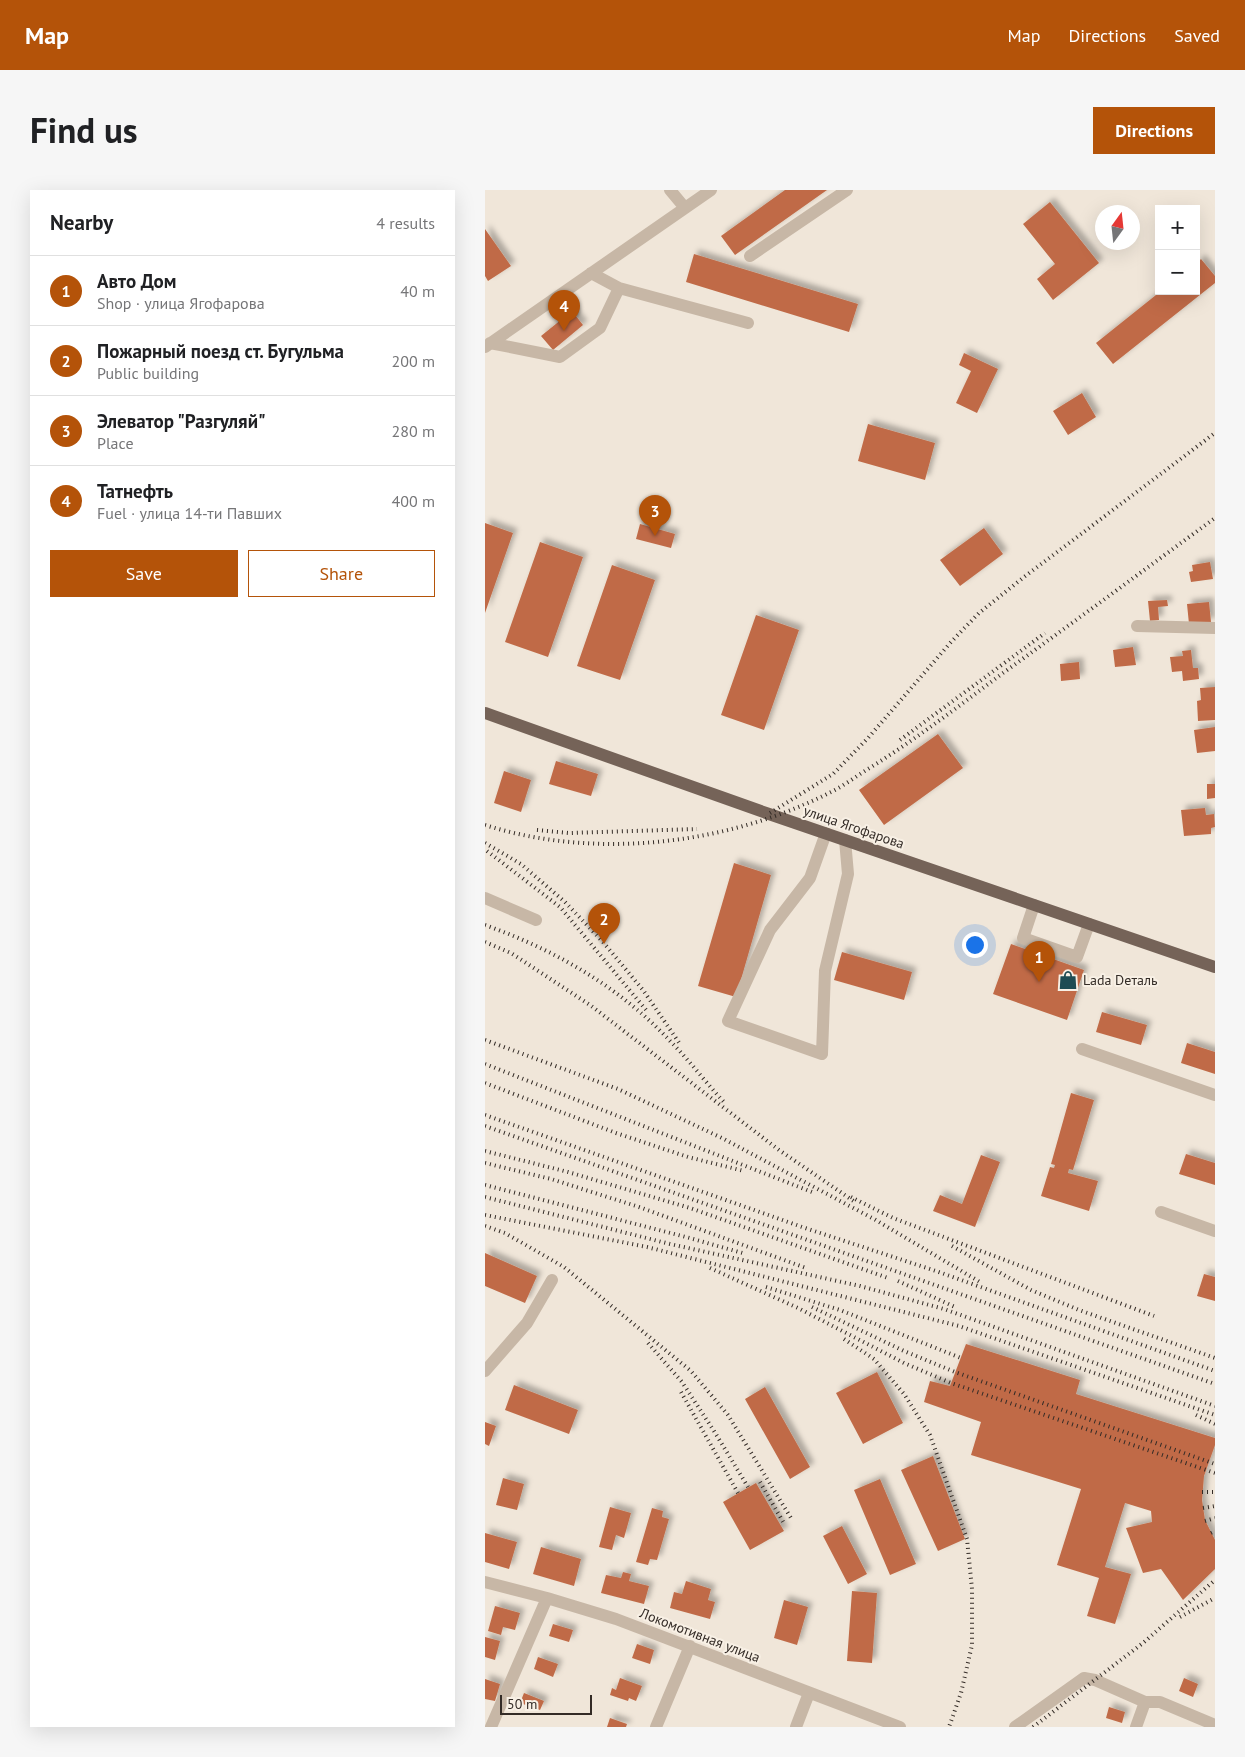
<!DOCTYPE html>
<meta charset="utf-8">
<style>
body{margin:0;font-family:"PT Sans",sans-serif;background:#f6f6f6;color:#202124}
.controls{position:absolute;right:15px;top:15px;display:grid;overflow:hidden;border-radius:0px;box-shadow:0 5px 20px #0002}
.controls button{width:45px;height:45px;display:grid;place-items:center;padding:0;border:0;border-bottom:1px solid #e0e0e0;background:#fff;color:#202124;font:25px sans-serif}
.compass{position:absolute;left:610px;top:15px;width:45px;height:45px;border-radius:50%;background:#fff;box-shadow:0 5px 20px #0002;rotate:15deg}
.scale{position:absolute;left:15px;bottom:12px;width:92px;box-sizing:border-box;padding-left:5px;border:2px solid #332b26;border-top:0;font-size:14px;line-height:18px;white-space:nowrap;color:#332b26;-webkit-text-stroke:4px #f8f0e5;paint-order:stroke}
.you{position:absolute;left:489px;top:754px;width:18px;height:18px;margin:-12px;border:4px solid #fff;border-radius:50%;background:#1a73e8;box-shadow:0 0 0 8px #1a73e833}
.badge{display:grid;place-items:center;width:32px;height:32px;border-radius:50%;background:#b45309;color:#fff;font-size:16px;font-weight:700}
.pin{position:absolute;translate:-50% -41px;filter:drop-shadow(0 1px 2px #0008)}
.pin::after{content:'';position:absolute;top:26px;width:18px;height:15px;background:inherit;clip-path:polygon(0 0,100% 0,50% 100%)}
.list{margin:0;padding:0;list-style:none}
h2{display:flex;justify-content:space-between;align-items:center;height:65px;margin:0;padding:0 20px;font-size:21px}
h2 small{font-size:16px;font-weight:400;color:#757577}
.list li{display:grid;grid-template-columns:32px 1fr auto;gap:15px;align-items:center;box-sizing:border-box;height:70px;padding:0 20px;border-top:1px solid #e0e0e0}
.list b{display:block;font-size:19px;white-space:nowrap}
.list p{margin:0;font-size:16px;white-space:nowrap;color:#757577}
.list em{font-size:16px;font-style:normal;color:#757577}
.actions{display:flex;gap:10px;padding:15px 20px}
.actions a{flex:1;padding:11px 0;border:1px solid #b45309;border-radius:0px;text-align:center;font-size:18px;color:#b45309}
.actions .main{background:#b45309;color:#fff}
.map{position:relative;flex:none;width:730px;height:1537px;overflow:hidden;border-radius:0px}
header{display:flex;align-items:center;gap:30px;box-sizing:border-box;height:70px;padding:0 25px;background:#b45309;color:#fff}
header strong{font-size:24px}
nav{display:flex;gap:28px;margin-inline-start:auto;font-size:18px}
.intro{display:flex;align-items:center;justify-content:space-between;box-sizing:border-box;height:120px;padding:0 30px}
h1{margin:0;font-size:35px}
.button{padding:12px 22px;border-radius:0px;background:#b45309;color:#fff;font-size:18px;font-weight:700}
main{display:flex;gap:30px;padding:0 30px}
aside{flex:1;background:#fff;border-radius:0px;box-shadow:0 5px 20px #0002}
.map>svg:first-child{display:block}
</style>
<header>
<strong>Map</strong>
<nav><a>Map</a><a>Directions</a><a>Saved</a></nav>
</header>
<div class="intro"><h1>Find us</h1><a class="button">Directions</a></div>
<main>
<aside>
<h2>Nearby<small>4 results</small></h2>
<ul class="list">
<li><span class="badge">1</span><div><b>Авто Дом</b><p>Shop · улица Ягофарова</p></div><em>40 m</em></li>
<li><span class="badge">2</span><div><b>Пожарный поезд ст. Бугульма</b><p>Public building</p></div><em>200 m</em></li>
<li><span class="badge">3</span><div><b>Элеватор &quot;Разгуляй&quot;</b><p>Place</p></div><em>280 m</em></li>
<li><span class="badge">4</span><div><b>Татнефть</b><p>Fuel · улица 14-ти Павших</p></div><em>400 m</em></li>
</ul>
<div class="actions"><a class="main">Save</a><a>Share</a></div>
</aside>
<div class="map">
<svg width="730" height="1537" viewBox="0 0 730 1537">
<defs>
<filter id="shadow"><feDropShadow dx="4.5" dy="-4.5" stdDeviation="2.5" flood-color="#0004"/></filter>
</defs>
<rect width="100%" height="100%" fill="#f0e6d9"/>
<path fill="#c06b47" filter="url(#shadow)" d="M300,0H342L250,65L236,46Z
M565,12L614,73L568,110L552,89L570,74L538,34Z
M0,39L26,76L3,91L0,86Z
M209,64L373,114L364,142L201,92Z
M716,69L730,86V93L628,174L611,153L676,101H711V74Z
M87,121L98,135L68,160L56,146Z
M479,163L513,179L492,223L471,213L486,181L474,175Z
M597,203L611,227L583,245L568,221Z
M383,234L450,253L440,290L373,271Z
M0,333L28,343L0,423Z
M155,334L190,344L186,358L151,349Z
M499,338L518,364L475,396L455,370Z
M55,352L98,367L63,467L20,452Z
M725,372L728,389L706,392L704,382L708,381L707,375Z
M127,375L170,390L135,490L92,476Z
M682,410L683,416L673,417L674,430L665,431L663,411Z
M724,412L726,432L704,434L702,414Z
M271,425L314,440L279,540L236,525Z
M648,457L651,475L630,477L628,460Z
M706,460L708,478H713L714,489L698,491L697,481L687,482L685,467L698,466L697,461Z
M594,472L595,489L576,491L575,474Z
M730,497V530L713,531L712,511L716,510L715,498Z
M730,537V561L712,563L709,540Z
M453,544L478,578L399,635L374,600Z
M71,571L113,584L106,606L64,594Z
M19,581L46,590L36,622L9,613Z
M722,594H730V608L722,609Z
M720,618L721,625L729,624L730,637L726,638V644L699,646L696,620Z
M249,673L286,685L251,807L213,796Z
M526,754L599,780L582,830L508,804Z
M357,762L427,782L419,810L349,790Z
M617,822L662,835L656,855L611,842Z
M702,853L730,862V884L696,873Z
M586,903L609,910L588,980L584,979L583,983L613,991L604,1021L556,1006L565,977L569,978L570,975L566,974Z
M701,964L730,973V995L694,984Z
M496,965L515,972L490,1037L448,1021L455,1005L477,1014Z
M0,1063L52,1086L40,1113L0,1096Z
M719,1084L730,1087V1111L712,1106Z
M481,1154L595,1190L591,1204L730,1248V1255L719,1286L717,1310L720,1330L730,1350V1379L698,1410L676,1379L658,1383L641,1338L667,1332L666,1321L640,1313L620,1377L646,1384L630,1434L602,1426L614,1388L572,1375L596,1299L486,1265L496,1232L439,1212L445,1191L465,1196Z
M392,1182L418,1233L378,1254L351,1203Z
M29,1195L93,1220L84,1244L20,1220Z
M280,1197L325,1277L305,1289L260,1209Z
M0,1232L11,1236L4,1256L0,1254Z
M448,1266L480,1349L453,1361L416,1280Z
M18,1288L39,1294L32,1320L11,1315Z
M395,1289L431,1374L405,1385L369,1300Z
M271,1293L299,1341L265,1360L238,1312Z
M125,1317L146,1323L139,1348L131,1345L127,1360L114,1357Z
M167,1318L178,1321L177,1327L184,1329L172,1370L165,1369L163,1375L151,1372Z
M357,1336L382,1384L363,1394L338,1346Z
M0,1343L32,1352L24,1379L0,1372Z
M56,1357L96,1369L89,1396L48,1384Z
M138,1382L146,1384L144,1391L164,1396L159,1414L116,1403L121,1385L136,1388Z
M201,1391L226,1399L223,1410L230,1412L225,1429L185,1418L189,1402L197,1404Z
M367,1401L392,1403L387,1473L362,1471Z
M299,1410L323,1417L312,1455L289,1448Z
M10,1416L35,1423L30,1440L18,1437L16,1445L3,1441Z
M68,1434L88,1440L84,1452L64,1446Z
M0,1447L15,1451L10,1470L0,1467Z
M152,1454L169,1460L165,1474L147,1468Z
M53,1467L73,1474L68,1487L49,1479Z
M135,1488L157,1496L151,1511L144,1508L143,1511L125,1505L127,1498L131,1500Z
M699,1488L713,1494L708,1507L694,1501Z
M0,1489L15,1494L10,1511L0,1509Z
M39,1503L59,1511L55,1520L35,1513Z
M624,1517L640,1522L637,1533L621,1528Z
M125,1528L142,1534L141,1537H122Z"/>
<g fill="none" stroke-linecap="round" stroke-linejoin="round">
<path stroke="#c7b7a6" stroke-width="12" d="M185,0L200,18
M265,66L362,0
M106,83L134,98L263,133
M5,153L75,167L115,138L134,98
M0,157L226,0
M652,436L730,438
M341,643L325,688L285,740L243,831L337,864L340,781L363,684L360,650
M0,708L51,730
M549,715L538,748L592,767L604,734
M597,859L730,905
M676,1022L730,1041
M0,1181L42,1133L67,1090
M0,1392L62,1408L131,1429L415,1537
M6,1537L62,1408
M171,1537L205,1456
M311,1537L324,1503
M530,1537L599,1488L610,1490L660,1512H675L730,1535
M651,1537L660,1512"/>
<path stroke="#756358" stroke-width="12" d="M0,523L284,624L730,777"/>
<path stroke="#332b26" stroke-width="4" stroke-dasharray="1 4" stroke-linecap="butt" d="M415,550L560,443
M285,623L348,584L383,548L466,452L494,423L539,387L730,243
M0,635C110,670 241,655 344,603C357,597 370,587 383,579C430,550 474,516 518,483C589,432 659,380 730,328
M52,640L84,643L212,639
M0,653L36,674L80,712L118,752L158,800L195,854
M2,661L75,717L162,821
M0,735C70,760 135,797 186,852C205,871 221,893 239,912
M0,752L26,763L105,815L294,960L370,1012
M0,850L133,899L237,948L389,1029L495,1092
M0,874L327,1002
M0,893L131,943L203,967L259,981
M0,925L320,1038L451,1081L730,1181
M0,936L730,1194
M0,961L83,982L205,1018L403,1088
M0,973L66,989L154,1017L321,1078
M0,995L201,1047L261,1064
M0,1007L185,1054L375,1096L459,1119L730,1216
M366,1007L408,1028L669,1126
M0,1025L162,1057L474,1136L730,1225
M0,1036L20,1043L79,1077L206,1181L243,1225L306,1328
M467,1056L546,1100L594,1120L730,1168
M225,1078L313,1118L419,1173L466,1193L730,1283
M413,1091L470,1117
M281,1097L355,1120L476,1168
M327,1117L419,1161L470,1182L730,1274
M359,1149L389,1169L419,1204L445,1245L482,1349L487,1399V1455L476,1503L464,1537
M163,1153L197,1192L229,1241L263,1297
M196,1202L253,1303
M711,1225L730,1234
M275,1292L300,1335
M717,1302H730
M718,1318L730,1316
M720,1331L730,1328
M726,1343L730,1341
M695,1427L730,1408
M548,1537L658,1453L730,1390"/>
</g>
<defs>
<g id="shop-bare" transform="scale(1.5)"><path d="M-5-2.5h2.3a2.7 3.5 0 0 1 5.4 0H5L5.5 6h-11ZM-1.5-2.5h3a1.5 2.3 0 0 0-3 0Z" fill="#1e4c53" stroke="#f8f0e5" stroke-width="2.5" paint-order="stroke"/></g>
</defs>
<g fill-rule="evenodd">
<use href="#shop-bare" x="583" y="790"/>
</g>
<g text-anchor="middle" stroke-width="4" stroke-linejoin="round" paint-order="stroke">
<g font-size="14" fill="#332b26" stroke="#f8f0e5">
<text transform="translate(369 637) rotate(19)" y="5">улица Ягофарова</text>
<text transform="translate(215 1445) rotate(21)" y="5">Локомотивная улица</text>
</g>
<g font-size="14" fill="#332b26" stroke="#f8f0e5" text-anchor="start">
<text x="598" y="795">Lada Dеталь</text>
</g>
</g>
</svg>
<div class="controls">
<button>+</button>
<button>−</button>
</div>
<svg class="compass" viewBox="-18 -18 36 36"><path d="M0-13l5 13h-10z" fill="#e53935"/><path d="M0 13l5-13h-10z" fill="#757577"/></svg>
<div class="scale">50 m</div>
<div class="you"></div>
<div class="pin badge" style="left:554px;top:792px">1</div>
<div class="pin badge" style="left:119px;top:754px">2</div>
<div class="pin badge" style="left:170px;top:346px">3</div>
<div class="pin badge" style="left:79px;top:141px">4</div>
</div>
</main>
